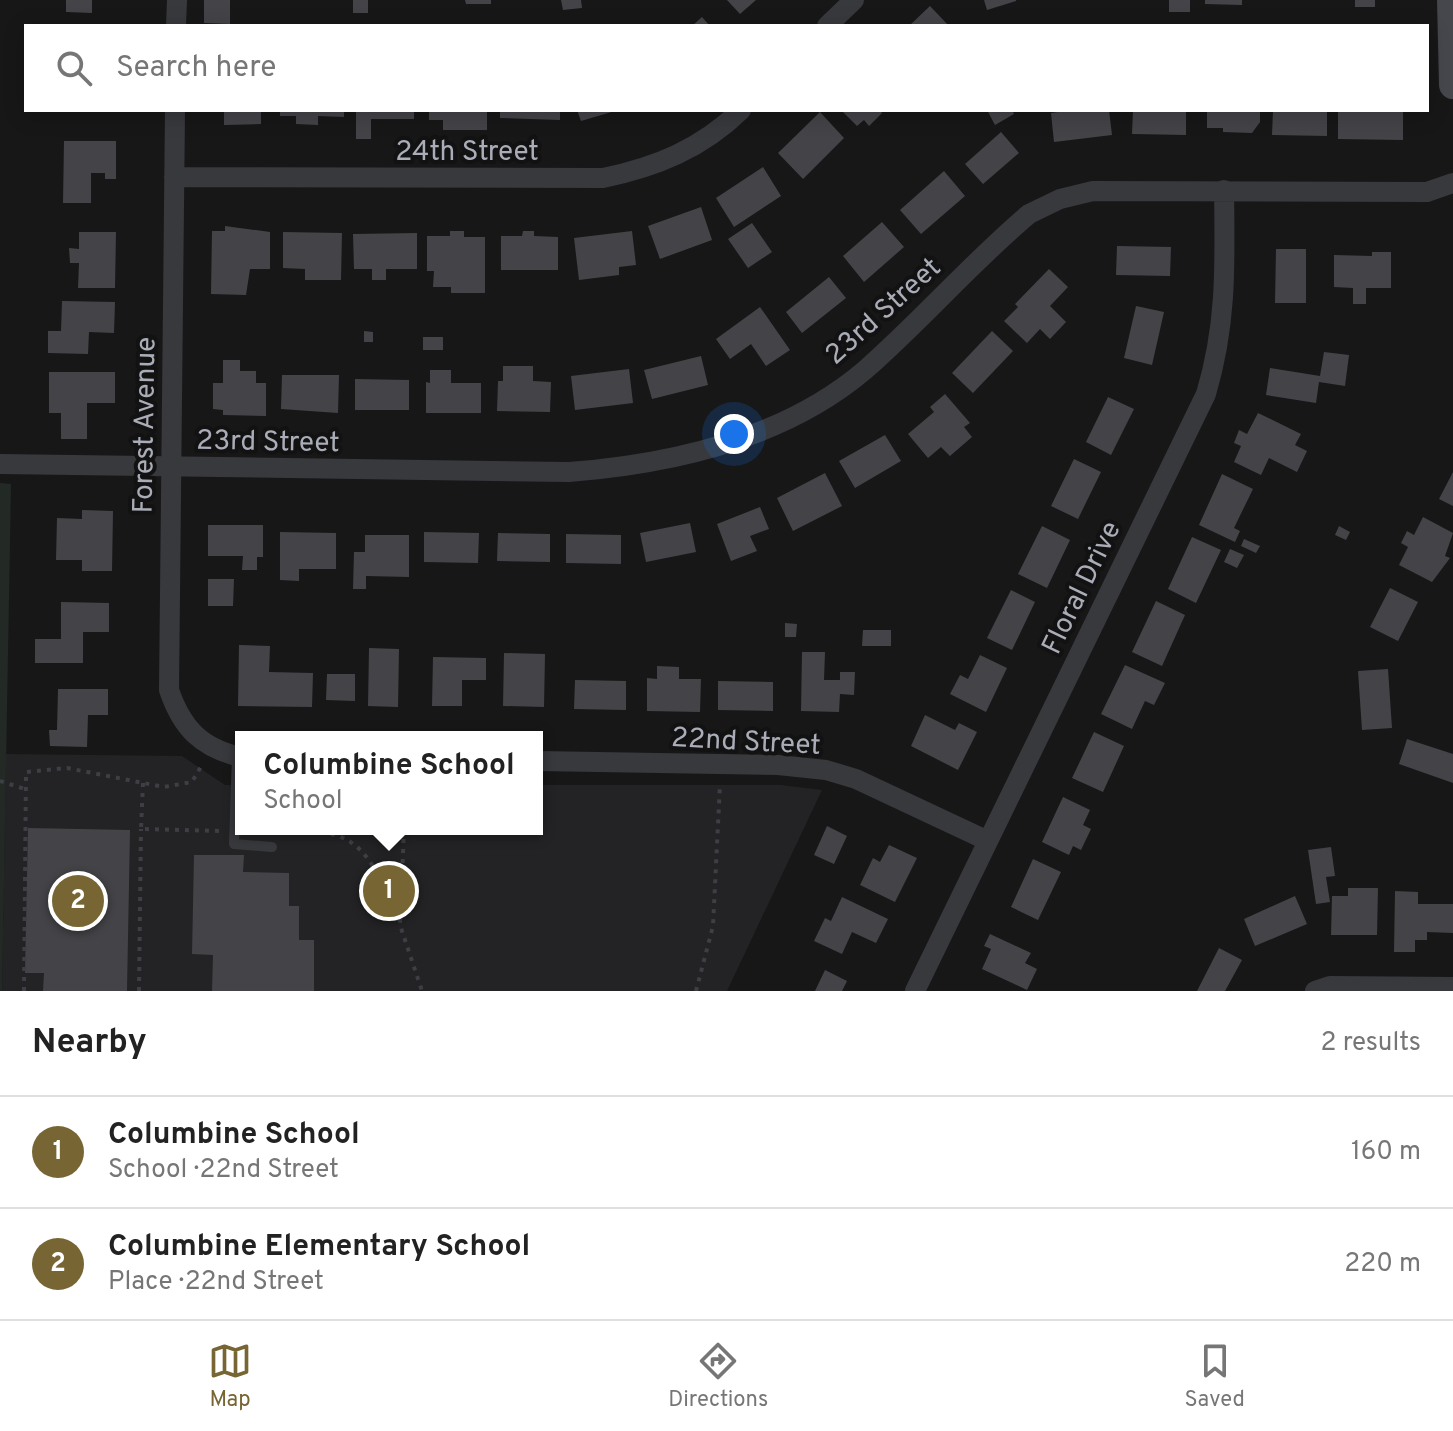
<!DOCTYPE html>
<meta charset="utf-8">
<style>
body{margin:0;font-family:Overpass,sans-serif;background:#f2f2f2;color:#222}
.you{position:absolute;left:734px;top:434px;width:28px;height:28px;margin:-20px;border:6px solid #fff;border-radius:50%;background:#1a73e8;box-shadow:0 0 0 12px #1a73e833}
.badge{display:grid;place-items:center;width:52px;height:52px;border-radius:50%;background:#763;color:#fff;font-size:26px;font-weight:700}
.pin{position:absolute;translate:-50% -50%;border:4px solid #fff;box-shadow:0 2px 8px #0006}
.popup{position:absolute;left:235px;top:731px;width:308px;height:104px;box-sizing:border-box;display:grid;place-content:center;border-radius:0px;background:#fff;filter:drop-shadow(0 2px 6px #0005);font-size:26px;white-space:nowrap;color:#767676}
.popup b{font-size:30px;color:#222}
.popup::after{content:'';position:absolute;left:50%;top:100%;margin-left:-16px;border:16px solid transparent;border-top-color:#fff}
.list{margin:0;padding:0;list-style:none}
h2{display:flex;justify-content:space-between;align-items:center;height:104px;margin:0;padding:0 32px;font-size:34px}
h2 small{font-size:26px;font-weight:400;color:#767676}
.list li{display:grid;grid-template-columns:52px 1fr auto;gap:24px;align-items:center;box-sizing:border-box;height:112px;padding:0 32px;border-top:2px solid #e0e0e0}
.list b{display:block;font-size:30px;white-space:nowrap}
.list p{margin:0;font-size:26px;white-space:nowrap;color:#767676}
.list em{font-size:26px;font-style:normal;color:#767676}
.icon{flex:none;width:44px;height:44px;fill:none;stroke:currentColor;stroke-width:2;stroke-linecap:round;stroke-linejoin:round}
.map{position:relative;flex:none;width:1453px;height:991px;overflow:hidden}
.search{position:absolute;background:#fff;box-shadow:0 4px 20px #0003;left:24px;right:24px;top:24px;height:88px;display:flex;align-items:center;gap:20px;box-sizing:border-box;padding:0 28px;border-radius:0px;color:#767676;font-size:30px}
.sheet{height:328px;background:#fff}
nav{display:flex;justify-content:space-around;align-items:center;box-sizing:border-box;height:112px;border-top:2px solid #e0e0e0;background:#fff;font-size:22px;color:#767676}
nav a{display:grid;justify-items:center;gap:4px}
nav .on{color:#763}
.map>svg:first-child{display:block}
</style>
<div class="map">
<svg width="1453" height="991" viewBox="0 0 1453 991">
<rect width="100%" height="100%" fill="#171718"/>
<path fill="#232325" d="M6,754L182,756L225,785H241V829H537V785H781L822,790L727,991H2Z"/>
<path fill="#232a25" d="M0,483L11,484L2,991H0Z"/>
<path fill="#444448" d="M66,0H92V13L66,12Z
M204,0H230V24L204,23Z
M353,0H368V13H353Z
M465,0H491V4H466Z
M561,0H581L582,8L563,10Z
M727,0H756L740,14Z
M984,0H1016V1L987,10Z
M1169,0H1190V12H1169Z
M1205,0H1242V5L1205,4Z
M1355,0H1375V7H1355Z
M930,6L949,26H909Z
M702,17L710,26H692Z
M224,110H261V124L224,125Z
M280,110H344V117L318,116V125L296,124V116H280Z
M356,110H414V119H371V139H356Z
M429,110H487V130H443V120H429Z
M500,110H560V120L500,118Z
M577,110H615V111L581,121Z
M841,110H880L882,113L869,126L864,120L857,126Z
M987,110H1012L1014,114L995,125Z
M1071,110H1109L1112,135L1054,142L1051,113Z
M1133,110H1186V135L1132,134Z
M1207,110H1260V122L1252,133L1223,132V128H1207Z
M1273,110H1327V136L1272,135Z
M1338,110H1403V140L1338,139Z
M820,112L844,138L803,179L778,153Z
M1001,132L1019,153L983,184L965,164Z
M64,141H116V179H105V173H91V203H63Z
M763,167L781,196L734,227L716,198Z
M944,171L965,196L921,234L900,210Z
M701,207L712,240L660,259L648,226Z
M882,222L904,247L864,282L843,256Z
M752,223L772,252L748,268L728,239Z
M225,226L270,232V269H250L246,295L211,294L212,231H225Z
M450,231H464V237H485V293H451V287H433L434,271H427V236H450Z
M523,231H534V236L558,237V270H501V236H522Z
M632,231L636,265L619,267V275L579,280L574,238Z
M79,232H116L115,288H78L79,263H70L69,248L79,249Z
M283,232L342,233L341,280H305V269L283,268Z
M417,233V269H386V280H372V269H354L353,234Z
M1117,246L1171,247L1170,276L1116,275Z
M1276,249H1306V303H1275Z
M1372,252H1391V288H1366V304H1353V288L1334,287V255L1372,256Z
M1049,269L1068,287L1050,306L1066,322L1050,339L1040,329L1027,343L1004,321L1018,307L1015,304Z
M829,277L846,298L802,333L786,312Z
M62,301L115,302L114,333L89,332L88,354L48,353V331H61Z
M1136,306L1164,312L1152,365L1124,358Z
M760,307L790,350L766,366L751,344L730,359L716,339Z
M364,331L373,332V342H364Z
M992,331L1013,351L973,393L952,373Z
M423,337H443V350H423Z
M1324,352L1349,355L1345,386L1319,382L1316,403L1266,395L1270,368L1320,376Z
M701,356L708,385L652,399L644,370Z
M223,360H240V371H256V383H266V416L223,415V410L213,409V383H223Z
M503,366H533V381L551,382L550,412L497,411L498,381H503Z
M629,369L633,403L575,410L571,376Z
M430,370H451V383H481V413H426V382L430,383Z
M49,372H115V403H87V439H61V413H49Z
M282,375H339L338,413L281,409Z
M355,379L409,380V410H355Z
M945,394L970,423L964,427L972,437L950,456L941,447L928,458L908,434L934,412L930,407Z
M1108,397L1134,409L1111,455L1086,442Z
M1258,413L1301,434L1295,445L1307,451L1297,472L1269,458L1261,475L1234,462L1241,446L1234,443L1239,430L1247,434Z
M885,435L901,461L855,488L839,461Z
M1074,459L1101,472L1078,519L1051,506Z
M1453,472V506L1439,499Z
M825,473L842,506L793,531L777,498Z
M1222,474L1253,489L1234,528L1240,531L1235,542L1199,525Z
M760,507L769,529L750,536L757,551L731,561L717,524Z
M82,510L113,511L112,571H82V560H56L57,518L82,519Z
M1423,517L1453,533L1445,556L1450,558L1432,582L1399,565L1408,547L1401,543L1407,531L1414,535Z
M690,523L696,552L646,562L640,533Z
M208,525H263V557H257V570H242L243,556H208Z
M1042,526L1070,540L1047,588L1018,574Z
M1339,526L1350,532L1346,540L1335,535Z
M280,532L336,533V569H299V581L280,580Z
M424,532L479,533L478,563L424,562Z
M498,533L550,534V562L497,561Z
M566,534L621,535V564L566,563Z
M365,535H409V577L366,576V589H353L354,552H365Z
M1192,537L1221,550L1196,603L1168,589Z
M1244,539L1260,546L1256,553L1241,546Z
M1230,549L1244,555L1237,568L1224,562Z
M208,579H234L233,606H208Z
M1390,588L1418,602L1398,641L1370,627Z
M1011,590L1035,602L1012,650L987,638Z
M1156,601L1185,615L1162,666L1132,652Z
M61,602L109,603V632H83V663H35V639H61Z
M785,623L797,624L796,637H785Z
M863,630H891V646H862Z
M239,645L270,646L269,672L313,673L312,707L238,706Z
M369,648L399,649L398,707L368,706Z
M802,652H825L824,680H840V672H855L854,695L840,694L839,712L801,711Z
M504,653L545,654L544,707L503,706Z
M980,655L1007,668L986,712L950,694L960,675L968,679Z
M433,657L486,658V680H462V706H432Z
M1125,665L1165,683L1154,705L1145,701L1132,729L1101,714Z
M657,666L679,667V679H701L700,712L647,711V678L657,679Z
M1388,669L1392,728L1362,730L1358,671Z
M327,674H355V701L326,700Z
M575,680L626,681V710L574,709Z
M718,681L773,682V711L718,710Z
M58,689H108V715H88L87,747L50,746L49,730H57Z
M925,715L955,730L959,723L977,732L958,770L911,746Z
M1094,732L1124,746L1103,792L1072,778Z
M1407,739L1453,754V783L1399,764Z
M1063,797L1090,810L1083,825L1091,829L1081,850L1073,846L1069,855L1042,842Z
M827,826L847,836L834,864L814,855Z
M28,828L130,830L127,991H43L44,973H25Z
M889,845L917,858L895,902L860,885L873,858L880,862Z
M1331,847L1335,876L1326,877L1330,902L1316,904L1308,850Z
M194,855H244L243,872L289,873V906H299V940H314V991H212L213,955L192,954Z
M1033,859L1061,872L1038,920L1011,907Z
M1348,888H1378L1377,935H1331L1332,896H1348Z
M1395,891L1418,892V904H1453V933L1427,932V940H1415V952H1394Z
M1295,896L1307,924L1255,946L1244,919Z
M842,897L888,919L876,943L852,932L842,954L814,941L825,918L831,921Z
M990,934L1031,953L1025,963L1037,969L1027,990L982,969L991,949L984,946Z
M1219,948L1242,960L1225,991H1197Z
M825,970L847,981L842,991H815Z"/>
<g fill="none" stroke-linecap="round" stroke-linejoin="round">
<path stroke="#3e3f44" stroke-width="4" stroke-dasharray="4 6" stroke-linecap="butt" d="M0,781L25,789
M143,783L141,829L220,831
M404,829L400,925L422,991
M281,832C297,833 315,831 331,834C372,842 385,892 400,925
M24,991L26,772L67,768L164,787L192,782L203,763
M139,991L141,829
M696,991L713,926L720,784"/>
<path stroke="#38393d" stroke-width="10" d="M237,756L234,844L272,847"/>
<path stroke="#38393d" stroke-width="20" d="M176,26L177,0
M827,26L854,0
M175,110L169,690C182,728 201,748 241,757
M174,177L603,178C656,167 701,149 741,110
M0,464L569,472C672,464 784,439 865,370C922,320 971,263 1029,214L1060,199L1093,191L1427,192L1453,183
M537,761L778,765L826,770L856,779L986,840
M915,991L1206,394C1227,324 1225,263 1224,190
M1315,991L1330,986L1453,987"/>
<path stroke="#46474d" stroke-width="28" d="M1451,0L1453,85"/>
</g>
<g text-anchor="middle" stroke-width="8" stroke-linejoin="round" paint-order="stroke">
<g font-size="28" fill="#aaadb7" stroke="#121213">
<text x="467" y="160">24th Street</text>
<text transform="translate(882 310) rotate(-42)" y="10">23rd Street</text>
<text transform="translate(143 425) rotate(-89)" y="10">Forest Avenue</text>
<text transform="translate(268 440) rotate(1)" y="10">23rd Street</text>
<text transform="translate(1080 587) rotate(-64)" y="10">Floral Drive</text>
<text transform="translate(746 740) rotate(3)" y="10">22nd Street</text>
</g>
</g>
</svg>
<div class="you"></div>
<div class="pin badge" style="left:389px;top:891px">1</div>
<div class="popup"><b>Columbine School</b>School</div>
<div class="pin badge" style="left:78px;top:901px">2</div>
<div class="search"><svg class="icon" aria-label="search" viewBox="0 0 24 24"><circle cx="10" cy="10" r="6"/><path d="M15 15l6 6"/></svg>Search here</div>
</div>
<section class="sheet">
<h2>Nearby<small>2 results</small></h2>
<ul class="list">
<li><span class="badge">1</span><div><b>Columbine School</b><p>School · 22nd Street</p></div><em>160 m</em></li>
<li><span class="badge">2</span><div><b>Columbine Elementary School</b><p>Place · 22nd Street</p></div><em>220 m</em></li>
</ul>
</section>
<nav>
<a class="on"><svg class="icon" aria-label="map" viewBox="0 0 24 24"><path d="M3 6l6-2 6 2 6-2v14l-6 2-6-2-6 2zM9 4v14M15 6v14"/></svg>Map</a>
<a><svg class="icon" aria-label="directions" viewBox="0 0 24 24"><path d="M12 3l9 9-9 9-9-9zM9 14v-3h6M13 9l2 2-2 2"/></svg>Directions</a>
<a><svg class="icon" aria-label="saved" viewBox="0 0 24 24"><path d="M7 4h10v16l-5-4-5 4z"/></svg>Saved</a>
</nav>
